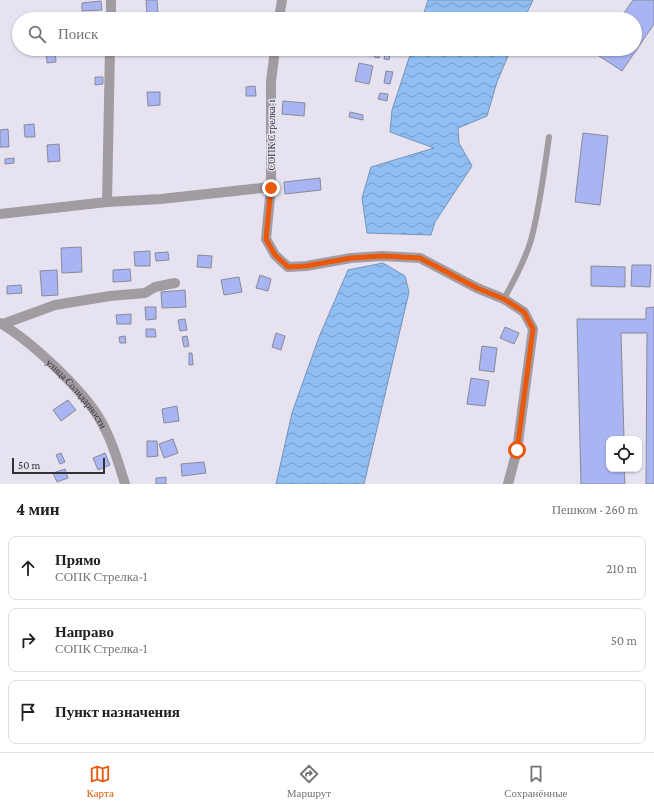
<!DOCTYPE html>
<html lang="ru">
<meta charset="utf-8">
<style>
body{margin:0;font-family:"Crimson Pro",serif;background:#f6f6f6;color:#202124}
.controls{position:absolute;right:12px;bottom:12px;display:grid;overflow:hidden;border-radius:8px;box-shadow:0 1px 3px #0004}
.controls button{width:36px;height:36px;display:grid;place-items:center;padding:0;border:0;border-bottom:1px solid #e0e0e0;background:#fff;color:#202124;font:20px sans-serif}
.scale{position:absolute;left:12px;bottom:10px;width:93px;box-sizing:border-box;padding-left:4px;border:2px solid #323136;border-top:0;font-size:11px;line-height:14px;white-space:nowrap;color:#323136;-webkit-text-stroke:3px #e6e2f0;paint-order:stroke}
.stop{position:absolute;width:12px;height:12px;margin:-9px;border:3px solid #ea580c;border-radius:50%;background:#fff}
.stop.end{background:#ea580c;border-color:#fff;box-shadow:0 1px 4px #0008}
.list{margin:0;padding:0;list-style:none}
h2{display:flex;justify-content:space-between;align-items:center;height:52px;margin:0;padding:0 16px;font-size:17px}
h2 small{font-size:13px;font-weight:400;color:#757577}
.list li{display:grid;grid-template-columns:26px 1fr auto;gap:12px;align-items:center;box-sizing:border-box;height:64px;margin:0 8px 8px;padding:0 8px;border:1px solid #e0e0e0;border-radius:8px}
.list b{display:block;font-size:15px;white-space:nowrap}
.list p{margin:0;font-size:13px;white-space:nowrap;color:#757577}
.list em{font-size:13px;font-style:normal;color:#757577}
.icon{flex:none;width:22px;height:22px;fill:none;stroke:currentColor;stroke-width:2;stroke-linecap:round;stroke-linejoin:round}
.map{position:relative;flex:none;width:654px;height:484px;overflow:hidden}
.search{position:absolute;background:#fff;box-shadow:0 1px 3px #0004;left:12px;right:12px;top:12px;height:44px;display:flex;align-items:center;gap:10px;box-sizing:border-box;padding:0 14px;border-radius:22px;color:#757577;font-size:15px}
.sheet{height:268px;background:#fff}
nav{display:flex;justify-content:space-around;align-items:center;box-sizing:border-box;height:56px;border-top:1px solid #e0e0e0;background:#fff;font-size:11px;color:#757577}
nav a{display:grid;justify-items:center;gap:2px}
nav .on{color:#ea580c}
.map>svg:first-child{display:block}
</style>
<div class="map">
<svg width="654" height="484" viewBox="0 0 654 484">
<defs>
<pattern id="water-waves" width="16" height="10" patternUnits="userSpaceOnUse"><rect width="16" height="10" fill="#91bef2"/><path d="M0 5q4-4 8 0t8 0" fill="none" stroke="#779bc5"/></pattern>
</defs>
<rect width="100%" height="100%" fill="#e6e2f0"/>
<path fill="url(#water-waves)" stroke="#7494ba" d="M428,0H533L524,19H422Z
M412,49H511L497,82L487,116L458,128L459,143L472,166L435,222L431,235L367,233L362,198L371,167L434,148L390,132L392,110Z
M383,263L405,276L409,292L364,484H276L292,413L319,337L348,270Z"/>
<path fill="#a9b4f2" stroke="#878a98" d="M146,0H157L158,14L147,15Z
M633,0H654V24L622,71L596,54L600,49H635V19H620Z
M101,1L102,10L82,11V3Z
M46,49H55L56,62L47,63Z
M151,49H169V50L151,51Z
M366,49H373L371,56L365,55Z
M376,49H381L379,58L374,57Z
M386,49H391L389,60L384,59Z
M359,63L373,66L369,84L355,81Z
M386,71L393,72L390,84L384,83Z
M95,77H103V84L95,85Z
M255,86L256,96H246V87Z
M147,92H160V105L148,106Z
M380,93L388,94L387,101L378,99Z
M283,101L305,103L304,116L282,114Z
M350,112L363,115V120L349,117Z
M34,124L35,137H25L24,125Z
M8,129L9,147H0V130Z
M583,133L608,136L600,205L575,202Z
M59,144L60,161L48,162L47,145Z
M14,158V163L5,164V159Z
M320,178L321,190L285,194L284,182Z
M81,247L82,272L62,273L61,248Z
M150,251V266H135L134,252Z
M168,252L169,260L156,261L155,253Z
M198,255L212,256L211,268L197,267Z
M632,265H651L650,287L631,286Z
M591,266L625,267V287L591,286Z
M130,269L131,281L113,282V270Z
M57,270L58,295L42,296L40,271Z
M260,275L271,279L268,291L256,288Z
M239,277L242,292L224,295L221,280Z
M21,285L22,293L7,294V286Z
M185,290L186,307L162,308L161,292Z
M145,307H156V319L146,320Z
M654,307V484H646L647,333H621L624,439H609V469H624L625,484H581L577,319H646V308Z
M131,314V324H117L116,315Z
M185,319L187,330L180,331L178,320Z
M505,327L519,333L514,344L500,338Z
M146,329H155L156,337H146Z
M276,333L285,336L281,350L272,347Z
M125,336L126,343H120L119,337Z
M187,336L189,346L184,347L182,337Z
M482,346L497,348L494,372L479,370Z
M189,353H192L193,365H189Z
M471,378L489,381L485,406L467,404Z
M68,400L76,410L61,421L53,410Z
M177,406L179,421L164,423L162,409Z
M173,439L178,453L164,458L159,444Z
M147,441H157L158,456L147,457Z
M61,453L65,462L60,464L56,455Z
M105,453L110,465L98,470L93,458Z
M204,462L206,473L182,476L181,464Z
M65,469L68,478L57,482L53,473Z
M166,477V484H156V478Z"/>
<g fill="none" stroke-linecap="round" stroke-linejoin="round">
<path stroke="#a19ca2" stroke-width="6" d="M504,299C514,280 525,261 531,240C540,207 544,171 549,137"/>
<path stroke="#a19ca2" stroke-width="10" d="M111,19V0
M279,19L282,0
M275,49L271,82V187L266,239L275,255L288,267L306,266L351,258L382,256L420,258L477,288L504,299L524,312L533,329L517,450L508,484
M107,202L161,199L271,187
M0,214L107,202L110,49
M3,324L55,305L110,296L145,293L155,287L175,283"/>
<path stroke="#a19ca2" stroke-width="10" id="s1" d="M0,323C31,341 91,396 105,429C114,446 119,465 125,484"/>
</g>
<g fill="none" stroke-linecap="round" stroke-linejoin="round">
<path stroke="#ea580c" stroke-width="5" d="M271,188L266,239L275,255L288,267L306,266L351,258L382,256L420,258L477,288L504,299L524,312L533,329L517,450"/>
</g>
<g text-anchor="middle" stroke-width="3" stroke-linejoin="round" paint-order="stroke">
<g font-size="10" fill="#323136" stroke="#e6e2f0">
<text transform="translate(271 135) rotate(-90)" y="4">СОПК Стрелка-1</text>
<text dy="4" stroke="none"><textPath href="#s1" startOffset="105">улица Солидарности</textPath></text>
</g>
</g>
</svg>
<div class="controls">
<button><svg class="icon" aria-label="locate" viewBox="0 0 24 24"><circle cx="12" cy="12" r="6"/><path d="M12 2v4M12 18v4M2 12h4M18 12h4"/></svg></button>
</div>
<div class="scale">50 m</div>
<div class="stop" style="left:517px;top:450px"></div>
<div class="stop end" style="left:271px;top:188px"></div>
<div class="search"><svg class="icon" aria-label="search" viewBox="0 0 24 24"><circle cx="10" cy="10" r="6"/><path d="M15 15l6 6"/></svg>Поиск</div>
</div>
<section class="sheet">
<h2>4 мин<small>Пешком · 260 m</small></h2>
<ul class="list">
<li><svg class="icon" aria-label="ahead" viewBox="0 0 24 24"><path d="M12 20V5M6 11l6-6 6 6"/></svg><div><b>Прямо</b><p>СОПК Стрелка-1</p></div><em>210 m</em></li>
<li><svg class="icon" aria-label="right" viewBox="0 0 24 24"><path d="M7 20v-9h11M14 6l5 5-5 5"/></svg><div><b>Направо</b><p>СОПК Стрелка-1</p></div><em>50 m</em></li>
<li><svg class="icon" aria-label="arrive" viewBox="0 0 24 24"><path d="M6 21V4h12l-3 4 3 4H6"/></svg><div><b>Пункт назначения</b></div></li>
</ul>
</section>
<nav>
<a class="on"><svg class="icon" aria-label="map" viewBox="0 0 24 24"><path d="M3 6l6-2 6 2 6-2v14l-6 2-6-2-6 2zM9 4v14M15 6v14"/></svg>Карта</a>
<a><svg class="icon" aria-label="directions" viewBox="0 0 24 24"><path d="M12 3l9 9-9 9-9-9zM9 14v-3h6M13 9l2 2-2 2"/></svg>Маршрут</a>
<a><svg class="icon" aria-label="saved" viewBox="0 0 24 24"><path d="M7 4h10v16l-5-4-5 4z"/></svg>Сохранённые</a>
</nav>
